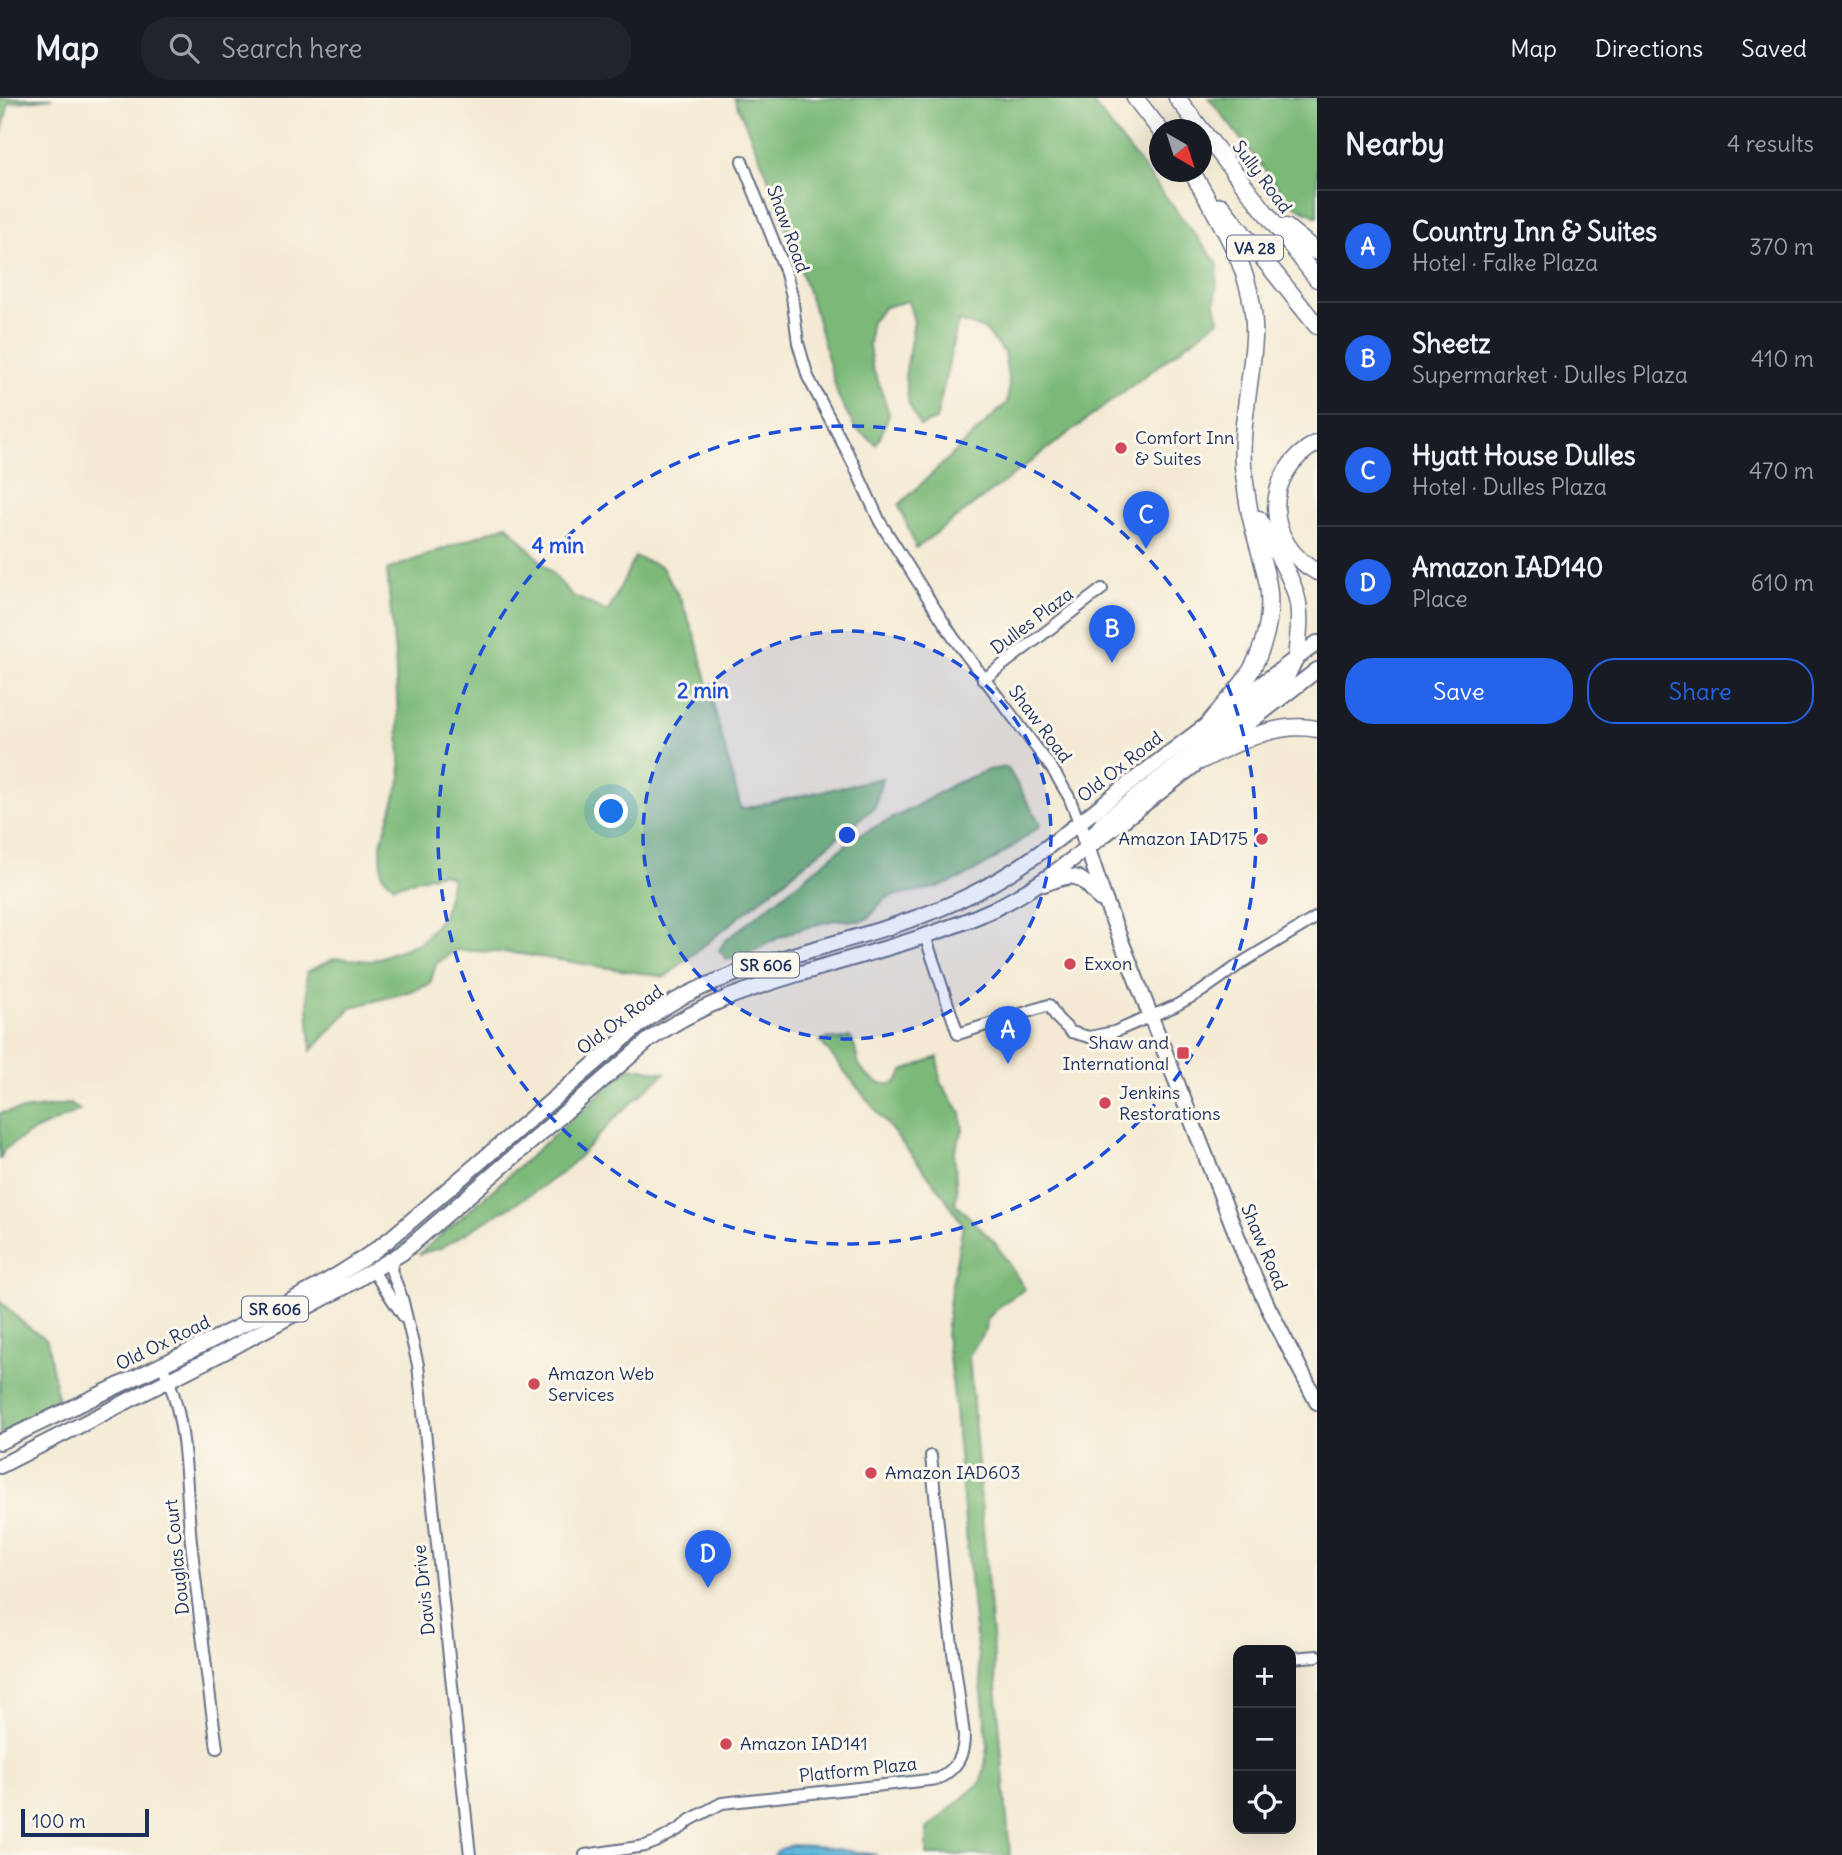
<!DOCTYPE html>
<meta charset="utf-8">
<style>
body{margin:0;font-family:Delius,sans-serif;background:#20242c;color:#f1f3f6}
.controls{position:absolute;right:21px;bottom:21px;display:grid;overflow:hidden;border-radius:14px;box-shadow:0 7px 28px #0002}
.controls button{width:63px;height:63px;display:grid;place-items:center;padding:0;border:0;border-bottom:2px solid #363941;background:#171b24;color:#f1f3f6;font:35px sans-serif}
.compass{position:absolute;left:1149px;top:21px;width:63px;height:63px;border-radius:50%;background:#171b24;box-shadow:0 7px 28px #0002;rotate:141deg}
.scale{position:absolute;left:21px;bottom:18px;width:128px;box-sizing:border-box;padding-left:7px;border:4px solid #1b2f5e;border-top:0;font-size:19px;line-height:24px;white-space:nowrap;color:#1b2f5e;-webkit-text-stroke:5px #fbf7ec;paint-order:stroke}
.you{position:absolute;left:612px;top:714px;width:24px;height:24px;margin:-18px;border:5px solid #fff;border-radius:50%;background:#1a73e8;box-shadow:0 0 0 10px #1a73e833}
.badge{display:grid;place-items:center;width:46px;height:46px;border-radius:50%;background:#2563eb;color:#fff;font-size:23px;font-weight:700}
.pin{position:absolute;translate:-50% -58px;filter:drop-shadow(0 2px 4px #0008)}
.pin::after{content:'';position:absolute;top:37px;width:24px;height:21px;background:inherit;clip-path:polygon(0 0,100% 0,50% 100%)}
.list{margin:0;padding:0;list-style:none}
h2{display:flex;justify-content:space-between;align-items:center;height:91px;margin:0;padding:0 28px;font-size:30px}
h2 small{font-size:23px;font-weight:400;color:#9ea1a6}
.list li{display:grid;grid-template-columns:46px 1fr auto;gap:21px;align-items:center;box-sizing:border-box;height:112px;padding:0 28px;border-top:2px solid #363941}
.list b{display:block;font-size:26px;white-space:nowrap}
.list p{margin:0;font-size:23px;white-space:nowrap;color:#9ea1a6}
.list em{font-size:23px;font-style:normal;color:#9ea1a6}
.actions{display:flex;gap:14px;padding:21px 28px}
.actions a{flex:1;padding:16px 0;border:2px solid #2563eb;border-radius:28px;text-align:center;font-size:24px;color:#2563eb}
.actions .main{background:#2563eb;color:#fff}
.icon{flex:none;width:38px;height:38px;fill:none;stroke:currentColor;stroke-width:2;stroke-linecap:round;stroke-linejoin:round}
.map{position:relative;flex:none;width:1317px;height:1757px;overflow:hidden}
header{display:flex;align-items:center;gap:42px;box-sizing:border-box;height:98px;padding:0 35px;background:#171b24;border-bottom:2px solid #363941}
header strong{font-size:33px}
nav{display:flex;gap:38px;margin-inline-start:auto;font-size:24px}
.search{width:490px;height:63px;background:#20242c;display:flex;align-items:center;gap:18px;box-sizing:border-box;padding:0 24px;border-radius:28px;color:#9ea1a6;font-size:26px}
main{display:flex}
aside{flex:1;background:#171b24}
.map>svg:first-child{display:block}
</style>
<header>
<strong>Map</strong>
<div class="search"><svg class="icon" aria-label="search" viewBox="0 0 24 24"><circle cx="10" cy="10" r="6"/><path d="M15 15l6 6"/></svg>Search here</div>
<nav><a>Map</a><a>Directions</a><a>Saved</a></nav>
</header>
<main>
<div class="map">
<svg width="1317" height="1757" viewBox="0 0 1317 1757">
<rect width="100%" height="100%" fill="#fbf7ec"/>
<filter id="ink" filterUnits="userSpaceOnUse"><feTurbulence type="fractalNoise" baseFrequency=".0143" numOctaves="2"/><feDisplacementMap in="SourceGraphic" scale="14" xChannelSelector="R" yChannelSelector="G"/><feConvolveMatrix kernelMatrix="1 2 1 2 8 2 1 2 1" color-interpolation-filters="sRGB"/></filter>
<filter id="wash" filterUnits="userSpaceOnUse"><feTurbulence type="fractalNoise" baseFrequency=".00686" numOctaves="4" result="noise"/><feDisplacementMap in="SourceGraphic" scale="28" xChannelSelector="R" yChannelSelector="G"/><feGaussianBlur stdDeviation="1.57" result="paint"/><feColorMatrix in="noise" values="0 0 0 0 0 0 0 0 0 0 0 0 0 0 0 0 0 1.4 0 .05"/><feComposite in="paint" operator="in"/></filter>
<g filter="url(#wash)">
<rect width="100%" height="100%" fill="#f4ead3"/>
<path fill="#7cb978" stroke="#4c746b" stroke-width="2" d="M0,0H53L9,5L0,42Z
M734,0H1089L1218,166L1215,206L1219,222L916,450L899,407L1007,305L1009,287L1004,254L984,231L958,223L936,322L920,328L909,306L905,278L914,223L908,203L885,209L871,224L869,248L872,269L880,288L889,316L880,340L876,346L855,330L838,298L816,217L765,71Z
M1209,0H1317V119L1291,106Z
M507,427L573,498L608,514L635,459L661,468L681,502L695,538L741,711L882,680L875,709L665,879L514,855L456,852L436,866L430,886L412,893L352,909L311,953L306,874L336,860L371,863L421,844L443,818L452,780L442,775L394,788L382,777L381,746L401,680L395,557L387,472Z
M1007,669L1041,727C1009,752 974,779 935,790C920,794 902,794 887,800C877,805 874,819 864,822C856,825 845,821 837,822C822,824 805,830 790,835C768,842 751,860 726,861L719,852L725,843L857,738L907,713L954,686L988,672Z
M850,939C857,949 855,956 859,966C864,977 875,985 886,986C896,987 900,981 903,973L938,959L940,984L961,1015L963,1032L954,1054L957,1095L955,1105L995,1145L1025,1191L1002,1206L987,1221L986,1233C978,1240 975,1249 969,1257L1010,1757H927V1731L982,1683L988,1649L973,1513L953,1290L946,1237L951,1191L963,1127L940,1092L820,943L829,940L839,942Z
M630,969L665,975L621,1014L567,1071L533,1095L441,1150L419,1156L479,1104Z
M69,1006L80,1012L28,1036L4,1052L0,1062V1015Z
M0,1203L23,1225L47,1242L59,1307L0,1337Z"/>
<path fill="#5bb4d8" stroke="#3b729b" stroke-width="2" d="M792,1747L817,1748L877,1757H774L776,1753Z"/>
</g>
<g filter="url(#ink)">
<g fill="none" stroke-linecap="round" stroke-linejoin="round">
<g stroke="#677087" stroke-width="14">
<path id="minor" d="M742,63L785,172L792,198L798,245L808,279L853,365L880,424L953,539L1053,672L1069,699L1079,724
M983,582L1102,491
M925,838L958,936L1049,907L1057,920L1071,934L1089,939L1114,934L1175,908L1202,893L1243,864L1317,819
M398,1158L393,1163L391,1172L402,1200L418,1267L470,1757
M373,1173L404,1219
M162,1267C189,1321 185,1386 191,1444C199,1513 207,1582 217,1650
M1291,1560L1317,1558
M585,1757L645,1748L656,1744L681,1730L690,1722L722,1705L938,1681C957,1670 964,1659 964,1637L945,1494L931,1358"/>
</g>
<g stroke="#677087" stroke-width="18">
<path id="major" d="M1079,724L1103,797L1245,1158L1268,1209L1317,1304
M1089,742L1104,723L1117,713L1274,593L1288,577L1294,564
M1044,786C1076,774 1078,775 1100,801
M0,1344C75,1308 151,1273 226,1235C283,1207 341,1180 391,1140L641,926C655,915 670,905 686,897C776,852 880,842 970,797C1024,771 1071,731 1118,694C1184,644 1250,594 1317,545
M0,1368L224,1254L348,1187L402,1155L649,942C697,908 742,893 798,876C864,856 931,840 994,811C1040,789 1084,752 1125,721C1189,672 1253,621 1317,572"/>
</g>
<g stroke="#677087" stroke-width="19">
<path id="highway" d="M1135,0L1160,32
M1177,0L1317,181
M1192,74C1221,125 1257,178 1254,240C1252,281 1240,327 1243,368C1245,385 1247,403 1251,420C1256,443 1264,465 1268,487C1273,518 1264,553 1247,579C1236,595 1222,609 1210,624
M1221,108L1317,228
M1286,129L1317,154
M1317,345C1262,374 1263,445 1317,474
M1259,421C1271,449 1292,475 1298,505C1301,523 1298,542 1296,560
M1200,663C1237,645 1275,623 1317,631"/>
</g>
<use href="#minor" stroke="#fff" stroke-width="10"/>
<use href="#major" stroke="#fff" stroke-width="14"/>
<use href="#highway" stroke="#fff" stroke-width="16"/>
</g>
</g>
<circle cx="847" cy="737" r="204" fill="#1d4ed8" fill-opacity=".12"/>
<g fill="none" stroke="#1d4ed8" stroke-width="3.5" stroke-dasharray="12 9">
<circle cx="847" cy="737" r="204"/>
<circle cx="847" cy="737" r="409"/>
</g>
<g fill="#d1495b" stroke="#fbf7ec" stroke-width="2.5">
<circle cx="1121" cy="350" r="7"/>
<circle cx="1262" cy="741" r="7"/>
<circle cx="1070" cy="866" r="7"/>
<rect x="1176" y="948" width="14" height="14" rx="3.5"/>
<circle cx="1105" cy="1005" r="7"/>
<circle cx="534" cy="1286" r="7"/>
<circle cx="871" cy="1375" r="7"/>
<circle cx="726" cy="1646" r="7"/>
</g>
<g text-anchor="middle" stroke-width="6" stroke-linejoin="round" paint-order="stroke">
<g fill="#fbf7ec" stroke="#5e6b89" stroke-width="2">
<rect x="1227" y="137.5" width="56" height="25" rx="5"/>
<rect x="733" y="854.5" width="66" height="25" rx="5"/>
<rect x="242" y="1198.5" width="66" height="25" rx="5"/>
</g>
<g font-size="16" font-weight="bold" fill="#1b2f5e">
<text x="1255" y="156">VA 28</text>
<text x="766" y="873">SR 606</text>
<text x="275" y="1217">SR 606</text>
</g>
<g font-size="18" fill="#1b2f5e" stroke="#fbf7ec">
<text transform="translate(1262 79) rotate(53)" y="6">Sully Road</text>
<text transform="translate(788 131) rotate(70)" y="6">Shaw Road</text>
<text transform="translate(1032 523) rotate(-37)" y="6">Dulles Plaza</text>
<text transform="translate(1040 626) rotate(53)" y="6">Shaw Road</text>
<text transform="translate(1120 669) rotate(-38)" y="6">Old Ox Road</text>
<text transform="translate(620 922) rotate(-37)" y="6">Old Ox Road</text>
<text transform="translate(1264 1149) rotate(67)" y="6">Shaw Road</text>
<text transform="translate(163 1245) rotate(-26)" y="6">Old Ox Road</text>
<text transform="translate(177 1459) rotate(-96)" y="6">Douglas Court</text>
<text transform="translate(424 1492) rotate(-96)" y="6">Davis Drive</text>
<text transform="translate(858 1672) rotate(-6)" y="6">Platform Plaza</text>
</g>
<g font-size="18" fill="#1b2f5e" stroke="#fbf7ec" text-anchor="start">
<text x="1135" y="346">Comfort Inn<tspan x="1135" dy="21">&amp; Suites</tspan></text>
<text x="1248" y="747" text-anchor="end">Amazon IAD175</text>
<text x="1084" y="872">Exxon</text>
<text x="1169" y="951" text-anchor="end">Shaw and<tspan x="1169" dy="21">International</tspan></text>
<text x="1119" y="1001">Jenkins<tspan x="1119" dy="21">Restorations</tspan></text>
<text x="548" y="1282">Amazon Web<tspan x="548" dy="21">Services</tspan></text>
<text x="885" y="1381">Amazon IAD603</text>
<text x="740" y="1652">Amazon IAD141</text>
</g>
</g>
<circle cx="847" cy="737" r="10" fill="#1d4ed8" stroke="#fbf7ec" stroke-width="3.5"/>
<g font-size="21" text-anchor="middle" font-weight="bold" fill="#1d4ed8" stroke="#fbf7ec" stroke-width="6" stroke-linejoin="round" paint-order="stroke">
<text x="558" y="455">4 min</text>
<text x="703" y="600">2 min</text>
</g>
</svg>
<div class="controls">
<button>+</button>
<button>−</button>
<button><svg class="icon" aria-label="locate" viewBox="0 0 24 24"><circle cx="12" cy="12" r="6"/><path d="M12 2v4M12 18v4M2 12h4M18 12h4"/></svg></button>
</div>
<svg class="compass" viewBox="-18 -18 36 36"><path d="M0-13l5 13h-10z" fill="#e53935"/><path d="M0 13l5-13h-10z" fill="#9ea1a6"/></svg>
<div class="scale">100 m</div>
<div class="you"></div>
<div class="pin badge" style="left:1008px;top:966px">A</div>
<div class="pin badge" style="left:1112px;top:565px">B</div>
<div class="pin badge" style="left:1146px;top:451px">C</div>
<div class="pin badge" style="left:708px;top:1490px">D</div>
</div>
<aside>
<h2>Nearby<small>4 results</small></h2>
<ul class="list">
<li><span class="badge">A</span><div><b>Country Inn &amp; Suites</b><p>Hotel · Falke Plaza</p></div><em>370 m</em></li>
<li><span class="badge">B</span><div><b>Sheetz</b><p>Supermarket · Dulles Plaza</p></div><em>410 m</em></li>
<li><span class="badge">C</span><div><b>Hyatt House Dulles</b><p>Hotel · Dulles Plaza</p></div><em>470 m</em></li>
<li><span class="badge">D</span><div><b>Amazon IAD140</b><p>Place</p></div><em>610 m</em></li>
</ul>
<div class="actions"><a class="main">Save</a><a>Share</a></div>
</aside>
</main>
